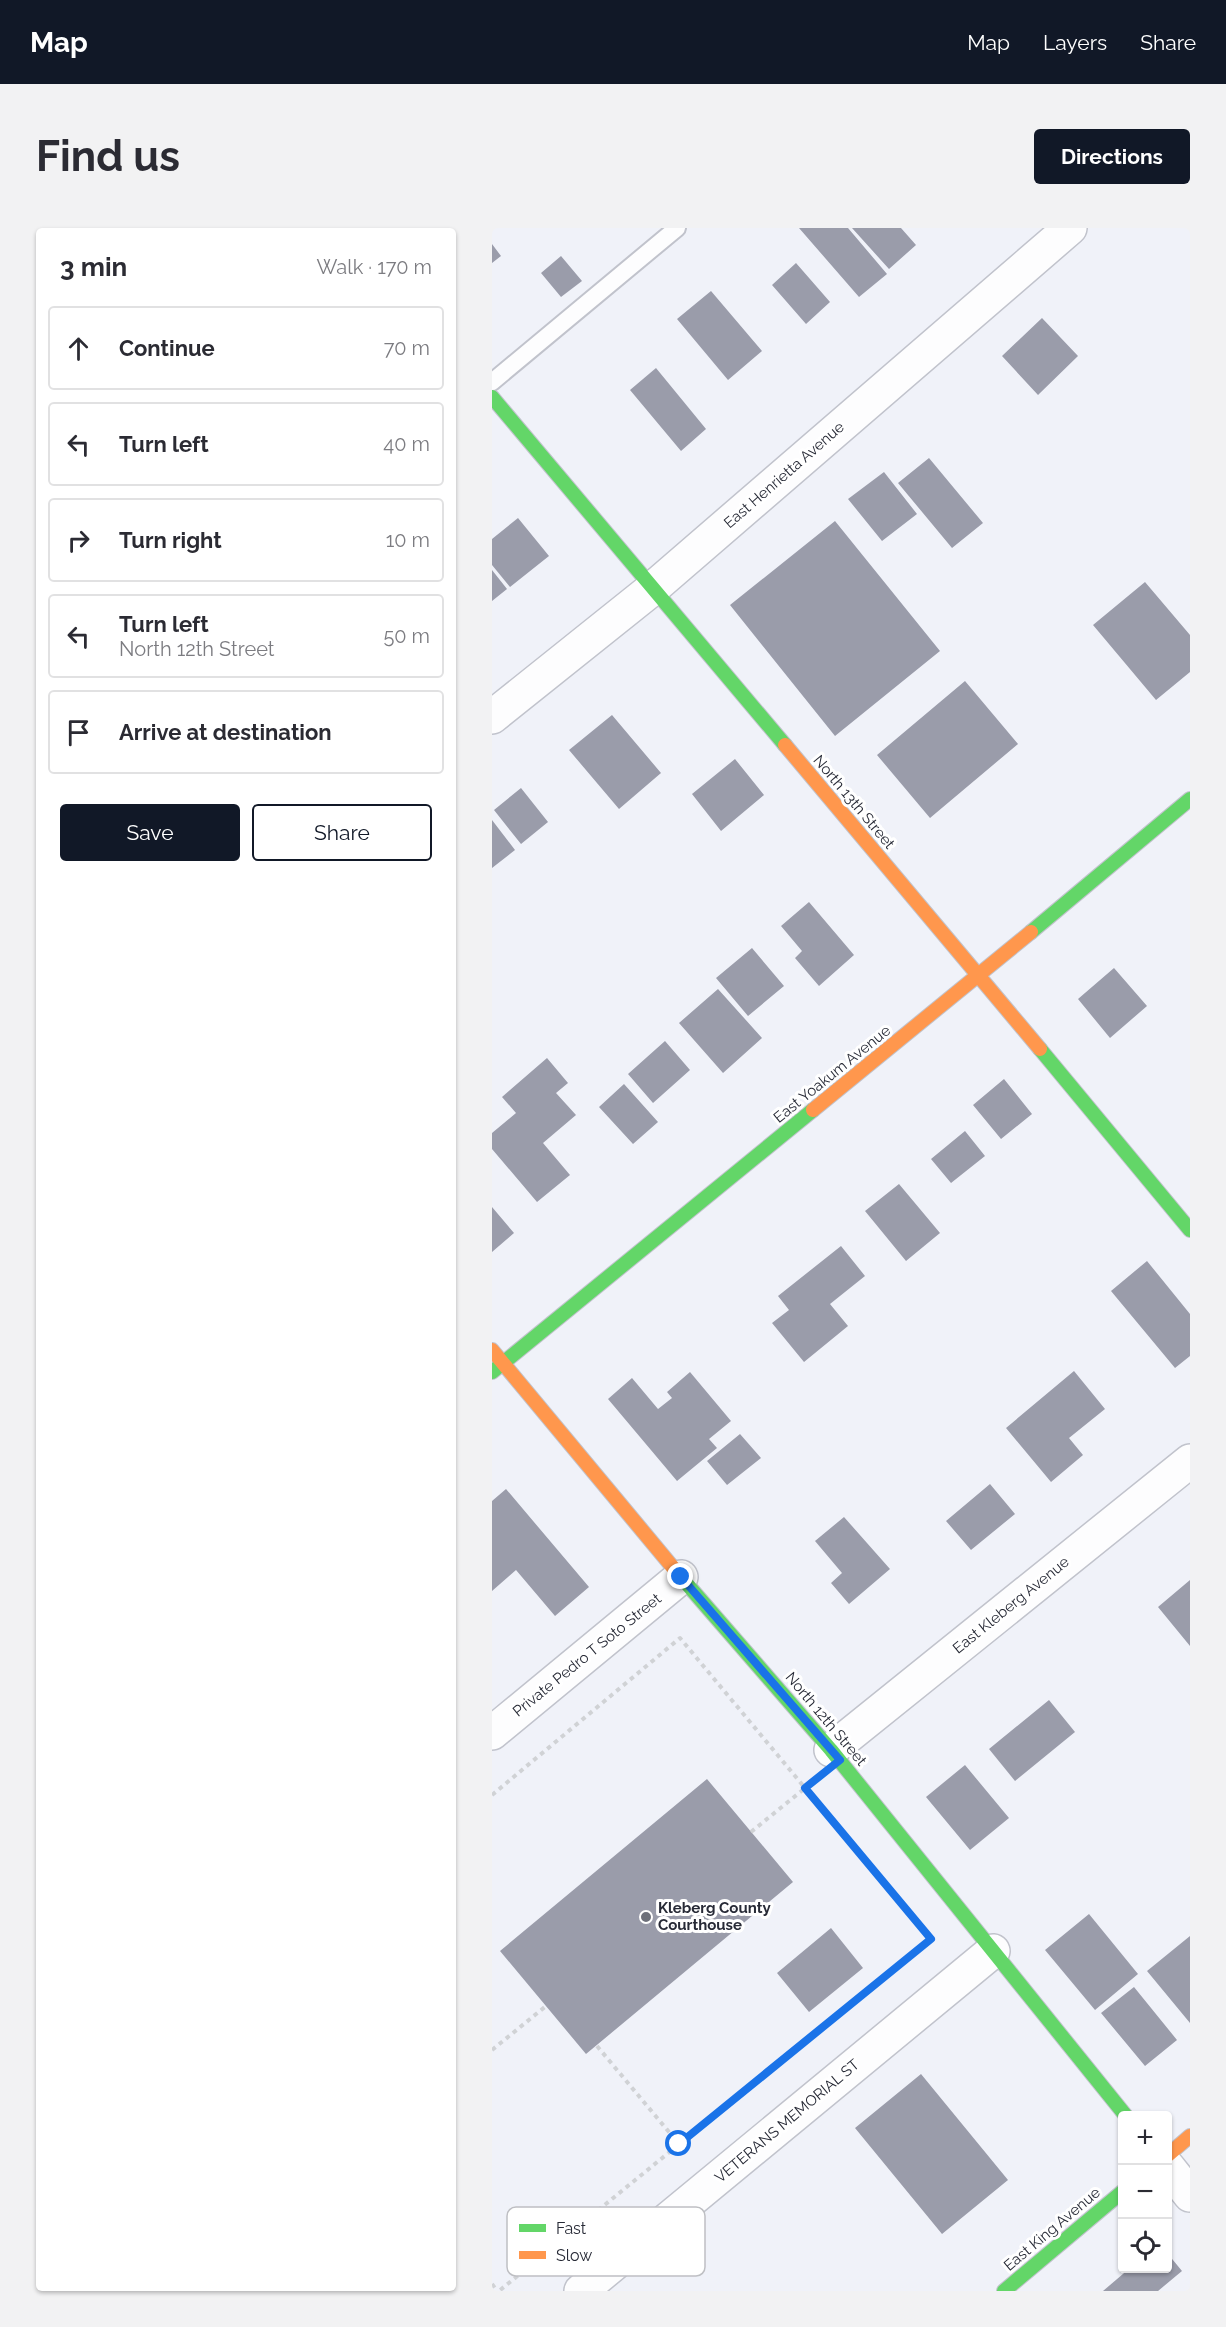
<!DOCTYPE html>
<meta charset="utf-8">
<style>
body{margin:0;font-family:Raleway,sans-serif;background:#f2f2f3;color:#2b2b33}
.controls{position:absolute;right:18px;bottom:18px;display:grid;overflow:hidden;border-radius:6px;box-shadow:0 2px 4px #0004}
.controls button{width:54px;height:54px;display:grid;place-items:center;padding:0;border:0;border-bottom:2px solid #e1e1e2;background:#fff;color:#2b2b33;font:30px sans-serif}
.stop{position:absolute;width:18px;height:18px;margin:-14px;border:4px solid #1a73e8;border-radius:50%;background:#fff}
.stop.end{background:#1a73e8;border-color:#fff;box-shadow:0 2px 6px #0008}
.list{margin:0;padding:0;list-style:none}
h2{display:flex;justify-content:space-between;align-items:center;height:78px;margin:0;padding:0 24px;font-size:26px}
h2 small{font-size:20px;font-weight:400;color:#7c7c81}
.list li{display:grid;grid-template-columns:39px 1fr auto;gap:18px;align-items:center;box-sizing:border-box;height:84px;margin:0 12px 12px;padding:0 12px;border:2px solid #e1e1e2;border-radius:6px}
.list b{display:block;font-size:22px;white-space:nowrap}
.list p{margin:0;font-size:20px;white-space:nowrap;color:#7c7c81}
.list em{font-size:20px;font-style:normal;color:#7c7c81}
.actions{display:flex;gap:12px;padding:18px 24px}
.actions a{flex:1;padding:14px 0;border:2px solid #111827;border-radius:6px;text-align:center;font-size:21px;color:#111827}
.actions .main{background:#111827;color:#fff}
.icon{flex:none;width:33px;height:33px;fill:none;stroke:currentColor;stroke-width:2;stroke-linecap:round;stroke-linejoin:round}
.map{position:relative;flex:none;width:698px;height:2063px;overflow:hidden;border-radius:6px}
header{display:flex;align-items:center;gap:36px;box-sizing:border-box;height:84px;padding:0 30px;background:#111827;color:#fff}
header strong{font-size:28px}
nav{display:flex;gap:33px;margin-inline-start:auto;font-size:21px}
.intro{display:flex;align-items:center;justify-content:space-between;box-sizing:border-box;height:144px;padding:0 36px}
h1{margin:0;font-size:42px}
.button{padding:15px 27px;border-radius:6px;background:#111827;color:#fff;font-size:21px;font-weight:700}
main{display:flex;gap:36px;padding:0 36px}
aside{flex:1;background:#fff;border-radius:6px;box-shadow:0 2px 4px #0004}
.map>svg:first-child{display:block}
</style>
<header>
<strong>Map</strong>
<nav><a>Map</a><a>Layers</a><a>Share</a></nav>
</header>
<div class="intro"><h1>Find us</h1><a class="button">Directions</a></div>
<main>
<aside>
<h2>3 min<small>Walk · 170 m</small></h2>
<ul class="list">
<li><svg class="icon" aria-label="ahead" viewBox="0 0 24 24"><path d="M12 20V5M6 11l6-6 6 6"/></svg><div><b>Continue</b></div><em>70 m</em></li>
<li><svg class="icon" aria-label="left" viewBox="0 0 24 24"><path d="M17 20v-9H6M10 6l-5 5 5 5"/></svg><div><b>Turn left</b></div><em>40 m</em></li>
<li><svg class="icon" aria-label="right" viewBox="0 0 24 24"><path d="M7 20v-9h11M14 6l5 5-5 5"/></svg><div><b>Turn right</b></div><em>10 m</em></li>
<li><svg class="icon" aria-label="left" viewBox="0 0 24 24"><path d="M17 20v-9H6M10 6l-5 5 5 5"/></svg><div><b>Turn left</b><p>North 12th Street</p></div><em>50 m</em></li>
<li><svg class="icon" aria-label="arrive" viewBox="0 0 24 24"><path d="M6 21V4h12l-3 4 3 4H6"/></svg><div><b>Arrive at destination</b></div></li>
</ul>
<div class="actions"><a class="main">Save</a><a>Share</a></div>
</aside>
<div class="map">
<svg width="698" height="2063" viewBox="0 0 698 2063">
<rect width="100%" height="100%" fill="#f0f2f9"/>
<path fill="#9a9caa" d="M307,0H356L395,46L367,69Z
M360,0H409L424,17L397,41Z
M0,16L9,28L0,35Z
M69,28L90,53L69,69L49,45Z
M304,35L338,74L314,96L280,57Z
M219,63L270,123L236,152L185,91Z
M550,90L586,128L546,167L510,128Z
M164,140L214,201L189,223L138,162Z
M437,230L491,295L460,320L406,255Z
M392,244L425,286L390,313L356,271Z
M26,290L57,328L18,359L0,337V311Z
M343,293L448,423L343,508L238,377Z
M0,342L15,361L0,373Z
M653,354L698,407V444L664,472L601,397Z
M473,453L526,516L438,590L385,527Z
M120,487L169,545L127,581L77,522Z
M243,531L272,567L229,603L200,566Z
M29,560L56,594L29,616L2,582Z
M0,592L23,622L0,640Z
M317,674L362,727L327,758L303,730L310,723L289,698Z
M260,720L292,758L256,788L224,750Z
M622,740L655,778L618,810L586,771Z
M226,761L270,810L231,845L187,795Z
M173,813L198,842L161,875L136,846Z
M55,830L76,855L64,865L84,887L51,915L78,947L45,974L0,921V905L24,885L10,869Z
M512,851L540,886L509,911L481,877Z
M132,856L166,894L141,916L107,879Z
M473,903L493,928L459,955L439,931Z
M407,956L448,1005L414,1033L373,983Z
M0,979L22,1005L0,1024Z
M349,1018L373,1048L338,1076L356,1098L312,1134L280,1095L297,1082L286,1068Z
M655,1033L698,1086V1128L683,1140L619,1063Z
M582,1143L613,1181L577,1210L591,1227L559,1254L514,1200Z
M198,1144L239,1193L217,1211L225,1220L185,1253L116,1171L140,1150L166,1181L180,1170L175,1164Z
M248,1206L269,1230L235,1257L215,1233Z
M498,1256L523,1286L479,1322L454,1293Z
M14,1261L97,1359L63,1388L24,1342L0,1363V1273Z
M352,1289L398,1341L357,1376L339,1355L350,1345L323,1313Z
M698,1352V1418L666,1379Z
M557,1472L583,1504L523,1553L497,1521Z
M473,1537L517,1590L478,1622L434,1569Z
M215,1551L301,1654L94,1826L8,1723Z
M597,1686L646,1746L603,1782L553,1722Z
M339,1700L371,1740L317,1784L285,1745Z
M698,1708V1795L655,1743Z
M642,1759L685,1812L653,1838L609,1785Z
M429,1846L516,1952L450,2006L363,1900Z
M676,2026L690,2043L666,2063H611L638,2040H676Z"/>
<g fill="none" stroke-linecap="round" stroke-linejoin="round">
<g stroke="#c1c3cc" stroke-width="20">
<path id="lane" d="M0,154L185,0"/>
</g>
<g stroke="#c1c3cc" stroke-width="36">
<path id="street" d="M0,489L160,361L578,0
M0,1505L189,1349
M339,1522L698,1233
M676,1939L698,1967
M89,2063L501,1723"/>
</g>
<g stroke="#c1c3cc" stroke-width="16">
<path id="fast" d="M0,169L293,517
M539,704L698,571
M548,821L698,1002
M0,1144L321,882
M188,1348L339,1522L634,1888
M512,2063L630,1964"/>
</g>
<g stroke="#c1c3cc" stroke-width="16">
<path id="slow" d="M293,517L548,821
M321,882L539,704
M0,1122L188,1348
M676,1927L698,1908"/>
</g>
<path stroke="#d0d2d5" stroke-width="4" stroke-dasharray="4.5 4.5" stroke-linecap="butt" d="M0,1567L188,1410L439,1711L7,2063
M259,1604L323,1552
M105,1818L187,1916
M0,1822L54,1778
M0,2056L5,2063"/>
<use href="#lane" stroke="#fdfdfe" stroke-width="16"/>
<use href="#street" stroke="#fdfdfe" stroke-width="33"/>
<use href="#fast" stroke="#63d668" stroke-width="14"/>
<use href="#slow" stroke="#ff974d" stroke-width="14"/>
</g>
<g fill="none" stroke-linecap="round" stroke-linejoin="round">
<path stroke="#1a73e8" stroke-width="8" d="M187,1916L439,1711L313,1560L348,1532L189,1349"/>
</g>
<circle fill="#6d707a" stroke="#fff" stroke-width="2" cx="154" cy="1689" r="6"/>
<g text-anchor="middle" stroke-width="6" stroke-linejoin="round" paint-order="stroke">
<g font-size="15" fill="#272a36" stroke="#fff">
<text transform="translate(292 247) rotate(-41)" y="5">East Henrietta Avenue</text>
<text transform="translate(362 574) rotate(50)" y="5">North 13th Street</text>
<text transform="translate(340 846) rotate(-39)" y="5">East Yoakum Avenue</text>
<text transform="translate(519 1377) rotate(-39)" y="5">East Kleberg Avenue</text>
<text transform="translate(95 1427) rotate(-39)" y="5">Private Pedro T Soto Street</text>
<text transform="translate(334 1491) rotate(50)" y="5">North 12th Street</text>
<text transform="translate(295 1893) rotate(-40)" y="5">VETERANS MEMORIAL ST</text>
<text transform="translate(560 2001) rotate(-40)" y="5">East King Avenue</text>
</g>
<g font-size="15" font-weight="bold" fill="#272a36" stroke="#fff" text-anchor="start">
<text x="166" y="1685">Kleberg County<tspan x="166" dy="17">Courthouse</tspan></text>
</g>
</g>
<rect x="15" y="1979" width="198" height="69" rx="9" fill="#fff" stroke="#bebfc3" stroke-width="1.5"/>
<rect x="27" y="1996" width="27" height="8" fill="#63d668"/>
<rect x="27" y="2023" width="27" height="8" fill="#ff974d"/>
<g font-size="16" fill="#272a36">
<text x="64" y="2006">Fast</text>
<text x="64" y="2033">Slow</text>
</g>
</svg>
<div class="controls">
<button>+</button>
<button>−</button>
<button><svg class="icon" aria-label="locate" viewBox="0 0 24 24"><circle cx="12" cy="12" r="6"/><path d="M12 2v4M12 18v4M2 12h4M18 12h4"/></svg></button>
</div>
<div class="stop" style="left:187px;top:1916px"></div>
<div class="stop end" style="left:189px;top:1349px"></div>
</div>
</main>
